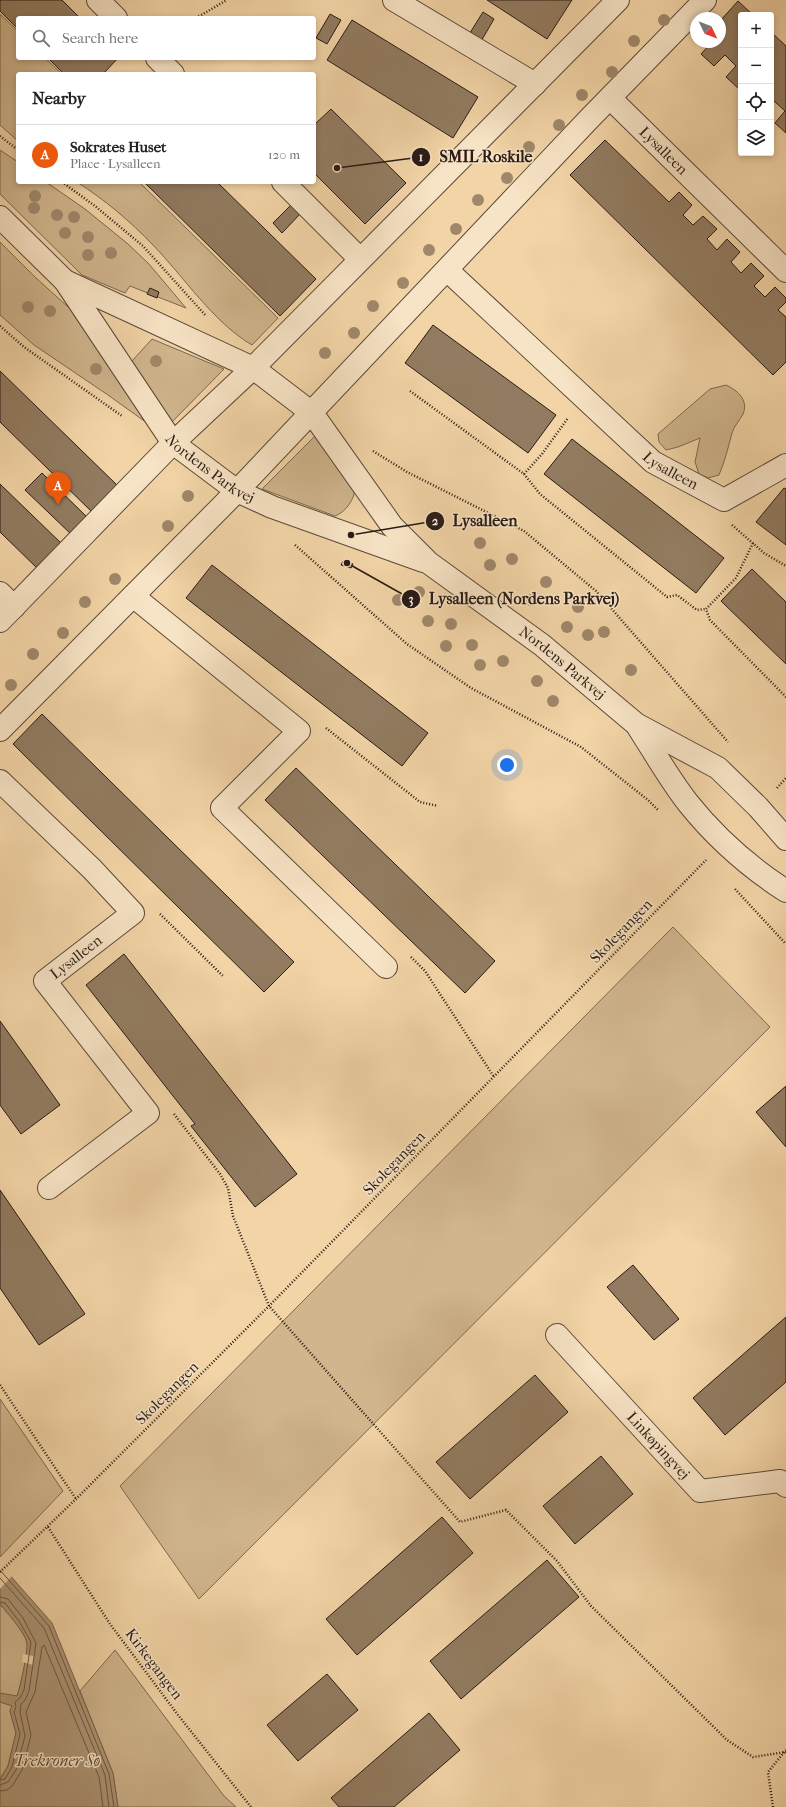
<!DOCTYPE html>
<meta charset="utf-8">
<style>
body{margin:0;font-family:"IM FELL French Canon",serif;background:#f2f2f2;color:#222}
.controls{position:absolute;right:12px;top:12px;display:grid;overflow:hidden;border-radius:4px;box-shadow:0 2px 6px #0003}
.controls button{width:36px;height:36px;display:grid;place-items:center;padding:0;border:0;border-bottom:1px solid #e0e0e0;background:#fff;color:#222;font:20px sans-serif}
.compass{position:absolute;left:690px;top:12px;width:36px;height:36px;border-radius:50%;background:#fff;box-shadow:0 2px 6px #0003;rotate:133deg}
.you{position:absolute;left:507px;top:765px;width:14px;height:14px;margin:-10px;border:3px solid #fff;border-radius:50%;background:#1a73e8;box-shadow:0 0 0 6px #1a73e833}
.badge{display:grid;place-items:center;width:26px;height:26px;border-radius:50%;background:#ea580c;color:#fff;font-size:13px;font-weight:700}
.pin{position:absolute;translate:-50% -33px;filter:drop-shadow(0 1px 2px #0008)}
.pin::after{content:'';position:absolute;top:21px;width:14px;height:12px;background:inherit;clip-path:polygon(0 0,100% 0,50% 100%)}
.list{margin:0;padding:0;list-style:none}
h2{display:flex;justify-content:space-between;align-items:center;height:52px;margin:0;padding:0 16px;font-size:17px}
h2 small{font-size:13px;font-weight:400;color:#767676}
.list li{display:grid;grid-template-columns:26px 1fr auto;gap:12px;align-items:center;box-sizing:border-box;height:60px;padding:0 16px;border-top:1px solid #e0e0e0}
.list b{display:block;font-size:15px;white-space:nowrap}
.list p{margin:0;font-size:13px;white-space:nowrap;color:#767676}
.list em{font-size:13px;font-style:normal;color:#767676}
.icon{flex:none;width:22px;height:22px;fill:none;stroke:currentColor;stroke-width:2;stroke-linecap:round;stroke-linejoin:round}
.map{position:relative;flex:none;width:786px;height:1807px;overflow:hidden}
.search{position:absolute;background:#fff;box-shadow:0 2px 6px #0003;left:16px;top:16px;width:300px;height:44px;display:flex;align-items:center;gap:10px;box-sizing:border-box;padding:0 14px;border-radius:4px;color:#767676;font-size:15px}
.panel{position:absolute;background:#fff;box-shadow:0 2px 6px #0003;left:16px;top:72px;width:300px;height:112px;border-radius:4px}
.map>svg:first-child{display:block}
</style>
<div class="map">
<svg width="786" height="1807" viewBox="0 0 786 1807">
<rect width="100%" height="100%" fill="#f2d4a6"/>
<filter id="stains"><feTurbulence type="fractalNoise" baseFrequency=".005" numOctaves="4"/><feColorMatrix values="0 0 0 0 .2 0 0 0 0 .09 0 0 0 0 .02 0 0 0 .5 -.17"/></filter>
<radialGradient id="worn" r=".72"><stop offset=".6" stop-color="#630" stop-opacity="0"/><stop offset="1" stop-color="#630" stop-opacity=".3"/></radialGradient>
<path fill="#d0b58d" stroke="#7c6851" d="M0,14L18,31V58H45L62,74H18V141L0,125Z
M0,150L18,162V182H46L85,209L128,244L149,264L186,308L130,286L125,293L82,275L0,194Z
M77,182H139L278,318L252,345C213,322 184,277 153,245C130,221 105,200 77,182Z
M0,242L36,278L88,325L154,428L108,395L34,345L0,315Z
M152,339L224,369L172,422L132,361Z
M726,385C737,390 749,400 743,414C740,420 734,426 732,433C728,448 725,461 719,475L708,478L699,474L695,462L700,438L678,447L666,450L659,442L658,434L710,389Z
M315,436L355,487C355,499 346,512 335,516L262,489Z
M673,927L770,1027L199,1599L120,1486Z
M0,1399L63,1491L0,1557Z
M0,1604C9,1615 22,1628 27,1642C29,1649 20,1689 17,1696L4,1703L13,1705L10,1711L16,1733L8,1766L0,1779Z
M115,1650L224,1796L236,1807H118L113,1773L80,1691Z"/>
<path fill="#ae9575" stroke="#79644f" d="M0,1564L52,1623L113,1773L118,1807H0V1779L8,1766L16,1733L10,1711L12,1706L0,1702V1693L17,1696C20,1689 28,1651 27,1643C25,1632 7,1613 0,1604Z"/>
<path fill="#f2d4a6" d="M0,1562L13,1575L0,1589Z
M23,1654L34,1656L33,1665L22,1662Z"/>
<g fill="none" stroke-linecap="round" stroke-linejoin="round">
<path stroke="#6c5845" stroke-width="1" d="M0,1570L49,1626L109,1774L114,1807
M0,1578L44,1628L105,1775L109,1807
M0,1597L8,1599L23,1618L36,1643L29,1691L25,1700L21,1704L20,1712L25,1736L16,1770L8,1782L0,1785
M0,1602L5,1603L19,1621L31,1642L24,1690L20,1698L15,1702L16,1707L14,1712L20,1734L12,1767L5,1779L0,1780
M0,1791L7,1790L12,1786L22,1770L31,1735L26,1712L35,1692L42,1647L44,1645L99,1777L103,1807"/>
</g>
<path fill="#927b60" stroke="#291b15" d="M0,0H62L80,18H18V29L0,11Z
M487,0H572L547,39Z
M738,1L753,15H741V86L739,89L726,77L736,66L725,55L714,66L701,54L712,42H720V21Z
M483,12L494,19L480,43L468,36Z
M330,14L341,20L327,44L316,38Z
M352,20L478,97L453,138L327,60Z
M771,32L786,46V133L775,123L785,111L774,101L771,104Z
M48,58H118L103,74H64Z
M331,109L406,183L365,224L314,173V125Z
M605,140L669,202L679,192L692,205L683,215L693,225L703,216L717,229L707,239L717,250L727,239L740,252L731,262L741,273L751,263L764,276L754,286L765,297L775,287L786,298V302L778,310L786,317V362L773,375L570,175Z
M144,182H217L316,279L280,316Z
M292,204L301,213L282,233L273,223Z
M150,288L159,292L157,298L147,294Z
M433,325L556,415L528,453L405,363Z
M0,371L119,487L93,513L0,422Z
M572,439L724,558L696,593L544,474Z
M42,473L90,520L74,537L25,490Z
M0,484L63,545L38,569L0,532Z
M784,488L786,489V545L756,522Z
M343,561L353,564L351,568L341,565Z
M212,565L428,733L402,766L186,598Z
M752,569L786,602V664L721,601Z
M42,714L294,962L264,992L13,744Z
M296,768L495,961L465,993L265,800Z
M124,954L297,1174L255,1207L191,1126L195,1124L86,985Z
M0,1021L60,1105L21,1134L0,1105Z
M786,1086V1147L756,1112Z
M0,1190L85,1314L39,1345L0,1288Z
M633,1265L679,1319L654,1340L607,1287Z
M786,1317V1382L725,1435L693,1398Z
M535,1375L568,1412L470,1499L436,1462Z
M601,1456L633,1494L575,1544L543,1506Z
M442,1517L473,1553L357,1655L326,1619Z
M547,1560L579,1597L461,1699L430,1661Z
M327,1674L358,1710L298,1761L267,1725Z
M429,1713L460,1750L394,1807H339L331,1798Z"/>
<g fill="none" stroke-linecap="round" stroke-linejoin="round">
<g stroke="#5b4939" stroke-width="24">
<g id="street">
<path d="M98,0L116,18"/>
<path d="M394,0L535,84"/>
<path d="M157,58L173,74"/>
<path id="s1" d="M610,98L786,271"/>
<path d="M283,182L360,259"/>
<path id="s2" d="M0,217L65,281L173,443L237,491L272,507L423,561"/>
<path id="s3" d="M447,270L653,462L724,500L786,465"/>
<path id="s4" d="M65,281L253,368L312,413L392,526L429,563L542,645L636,724L718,768L758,807L786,839"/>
<path d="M0,593L14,607"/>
<path d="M133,596L299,731L222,808L386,967"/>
<path d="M0,621L173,443L253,368L618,0"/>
<path d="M638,727C654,752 670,780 688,803C716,838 749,867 786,891"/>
<path d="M0,730L237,491L589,119L705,0"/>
<path d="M0,781L92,869L133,913L45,981L148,1113L49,1188"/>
<path id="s5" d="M557,1335L700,1491L780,1481L786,1486"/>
</g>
</g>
<path stroke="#291b15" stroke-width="2.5" stroke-dasharray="1 2" stroke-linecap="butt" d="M196,18L227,0
M0,136L18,150
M62,182L95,206L143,246L206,316
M0,326L24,347L122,416
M410,391L524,474L540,494L667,597L677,595L697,610L706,609
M373,451L407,472L524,531L596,591L728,742
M524,474L542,454L568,418
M732,525L764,553L786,566
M753,543L736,578L706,609L710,620L786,697
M295,545L407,644L471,688L581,747L648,800L659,811
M326,728L420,802L438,806
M777,788L786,778
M735,889L786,944
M160,914L223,976
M411,957L425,971L494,1077
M174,1114L220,1174L228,1188L233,1216L269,1306L460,1522L506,1510L557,1561L591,1606L727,1740L753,1757L786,1752
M0,1385L76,1499
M48,1527L110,1624L178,1715L251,1807
M0,1572L76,1499L269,1306L706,860
M773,1807L768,1772L786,1750"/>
<use href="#street" stroke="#f7e3c5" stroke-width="22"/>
</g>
<g fill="#9f886a">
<circle cx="664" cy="20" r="6"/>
<circle cx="634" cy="41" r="6"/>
<circle cx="612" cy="72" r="6"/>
<circle cx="582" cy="95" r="6"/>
<circle cx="559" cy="125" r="6"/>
<circle cx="529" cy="147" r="6"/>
<circle cx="507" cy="178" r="6"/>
<circle cx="35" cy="196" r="6"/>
<circle cx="478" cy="200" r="6"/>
<circle cx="34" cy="208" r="6"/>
<circle cx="57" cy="215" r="6"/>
<circle cx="74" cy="217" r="6"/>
<circle cx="456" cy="229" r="6"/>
<circle cx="65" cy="233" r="6"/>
<circle cx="88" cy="237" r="6"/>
<circle cx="429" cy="250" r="6"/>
<circle cx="111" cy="253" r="6"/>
<circle cx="88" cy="255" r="6"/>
<circle cx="403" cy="283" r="6"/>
<circle cx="373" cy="306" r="6"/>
<circle cx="28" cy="307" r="6"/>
<circle cx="50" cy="311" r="6"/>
<circle cx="354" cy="333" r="6"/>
<circle cx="325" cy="353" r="6"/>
<circle cx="156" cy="361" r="6"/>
<circle cx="96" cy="369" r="6"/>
<circle cx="188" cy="496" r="6"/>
<circle cx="168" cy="526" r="6"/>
<circle cx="480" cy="543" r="6"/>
<circle cx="512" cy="559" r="6"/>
<circle cx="490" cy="565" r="6"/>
<circle cx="115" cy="579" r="6"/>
<circle cx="546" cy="582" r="6"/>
<circle cx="419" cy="592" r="6"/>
<circle cx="398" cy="600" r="6"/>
<circle cx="531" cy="600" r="6"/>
<circle cx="85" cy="602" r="6"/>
<circle cx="578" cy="607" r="6"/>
<circle cx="428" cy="621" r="6"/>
<circle cx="451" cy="624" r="6"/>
<circle cx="567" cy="627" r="6"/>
<circle cx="604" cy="632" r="6"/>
<circle cx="63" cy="633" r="6"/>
<circle cx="588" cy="635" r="6"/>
<circle cx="472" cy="645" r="6"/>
<circle cx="446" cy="646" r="6"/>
<circle cx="33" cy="654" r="6"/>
<circle cx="503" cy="661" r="6"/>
<circle cx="480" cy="665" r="6"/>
<circle cx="631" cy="670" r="6"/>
<circle cx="537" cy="681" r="6"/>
<circle cx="11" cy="685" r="6"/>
<circle cx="553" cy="701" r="6"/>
</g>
<g text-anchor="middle" stroke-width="3" stroke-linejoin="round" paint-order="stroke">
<g font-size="15" fill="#291b15" stroke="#f7e3c5">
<text dy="5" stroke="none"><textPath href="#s1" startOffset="75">Lysalleen</textPath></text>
<text dy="5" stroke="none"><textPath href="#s2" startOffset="331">Nordens Parkvej</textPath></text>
<text dy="5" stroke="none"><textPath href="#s3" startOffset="301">Lysalleen</textPath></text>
<text dy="5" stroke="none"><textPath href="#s4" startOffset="639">Nordens Parkvej</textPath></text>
<text transform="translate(621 931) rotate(-46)" y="5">Skolegangen</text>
<text transform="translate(76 957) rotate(-38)" y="5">Lysalleen</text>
<text transform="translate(394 1163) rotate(-46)" y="5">Skolegangen</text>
<text transform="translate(167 1393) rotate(-45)" y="5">Skolegangen</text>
<text dy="5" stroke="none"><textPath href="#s5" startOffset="150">Linkøpingvej</textPath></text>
<text transform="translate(154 1664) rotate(53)" y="5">Kirkegangen</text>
</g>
<g font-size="16" font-style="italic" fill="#5e4c3b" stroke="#f7e3c5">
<text x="57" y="1766">Trekroner Sø</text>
</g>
</g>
<path fill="none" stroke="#291b15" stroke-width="1.5" d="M337 168L421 157M351 535L435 521M347 563L411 599"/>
<g fill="#291b15" stroke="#f7e3c5" stroke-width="1.5">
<circle cx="337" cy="168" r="4"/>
<circle cx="351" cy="535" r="4"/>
<circle cx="347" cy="563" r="4"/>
<circle cx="421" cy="157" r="10"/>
<circle cx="435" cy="521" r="10"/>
<circle cx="411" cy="599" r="10"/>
</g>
<g font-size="12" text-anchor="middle" font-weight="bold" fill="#fff">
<text x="421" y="161">1</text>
<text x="435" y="525">2</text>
<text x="411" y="603">3</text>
</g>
<g font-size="16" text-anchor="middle" font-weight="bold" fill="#291b15" stroke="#f7e3c5" stroke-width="3" stroke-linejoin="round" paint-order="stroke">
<text x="486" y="162">SMIL Roskile</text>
<text x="485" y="526">Lysalleen</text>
<text x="524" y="604">Lysalleen (Nordens Parkvej)</text>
</g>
<rect width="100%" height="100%" filter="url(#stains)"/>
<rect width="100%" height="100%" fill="url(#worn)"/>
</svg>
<div class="controls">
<button>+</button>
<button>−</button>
<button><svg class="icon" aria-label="locate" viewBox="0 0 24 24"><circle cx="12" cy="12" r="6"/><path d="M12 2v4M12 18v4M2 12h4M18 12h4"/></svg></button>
<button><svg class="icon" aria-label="layers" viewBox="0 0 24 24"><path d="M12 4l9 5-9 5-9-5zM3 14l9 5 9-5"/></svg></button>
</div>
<svg class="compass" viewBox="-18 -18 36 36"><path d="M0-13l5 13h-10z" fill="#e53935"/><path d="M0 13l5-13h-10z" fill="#767676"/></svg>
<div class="you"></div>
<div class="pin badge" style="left:58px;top:505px">A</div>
<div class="search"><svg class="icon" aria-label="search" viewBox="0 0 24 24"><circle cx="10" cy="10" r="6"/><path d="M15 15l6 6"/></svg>Search here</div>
<section class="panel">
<h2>Nearby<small></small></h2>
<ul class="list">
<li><span class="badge">A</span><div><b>Sokrates Huset</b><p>Place · Lysalleen</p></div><em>120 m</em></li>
</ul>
</section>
</div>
